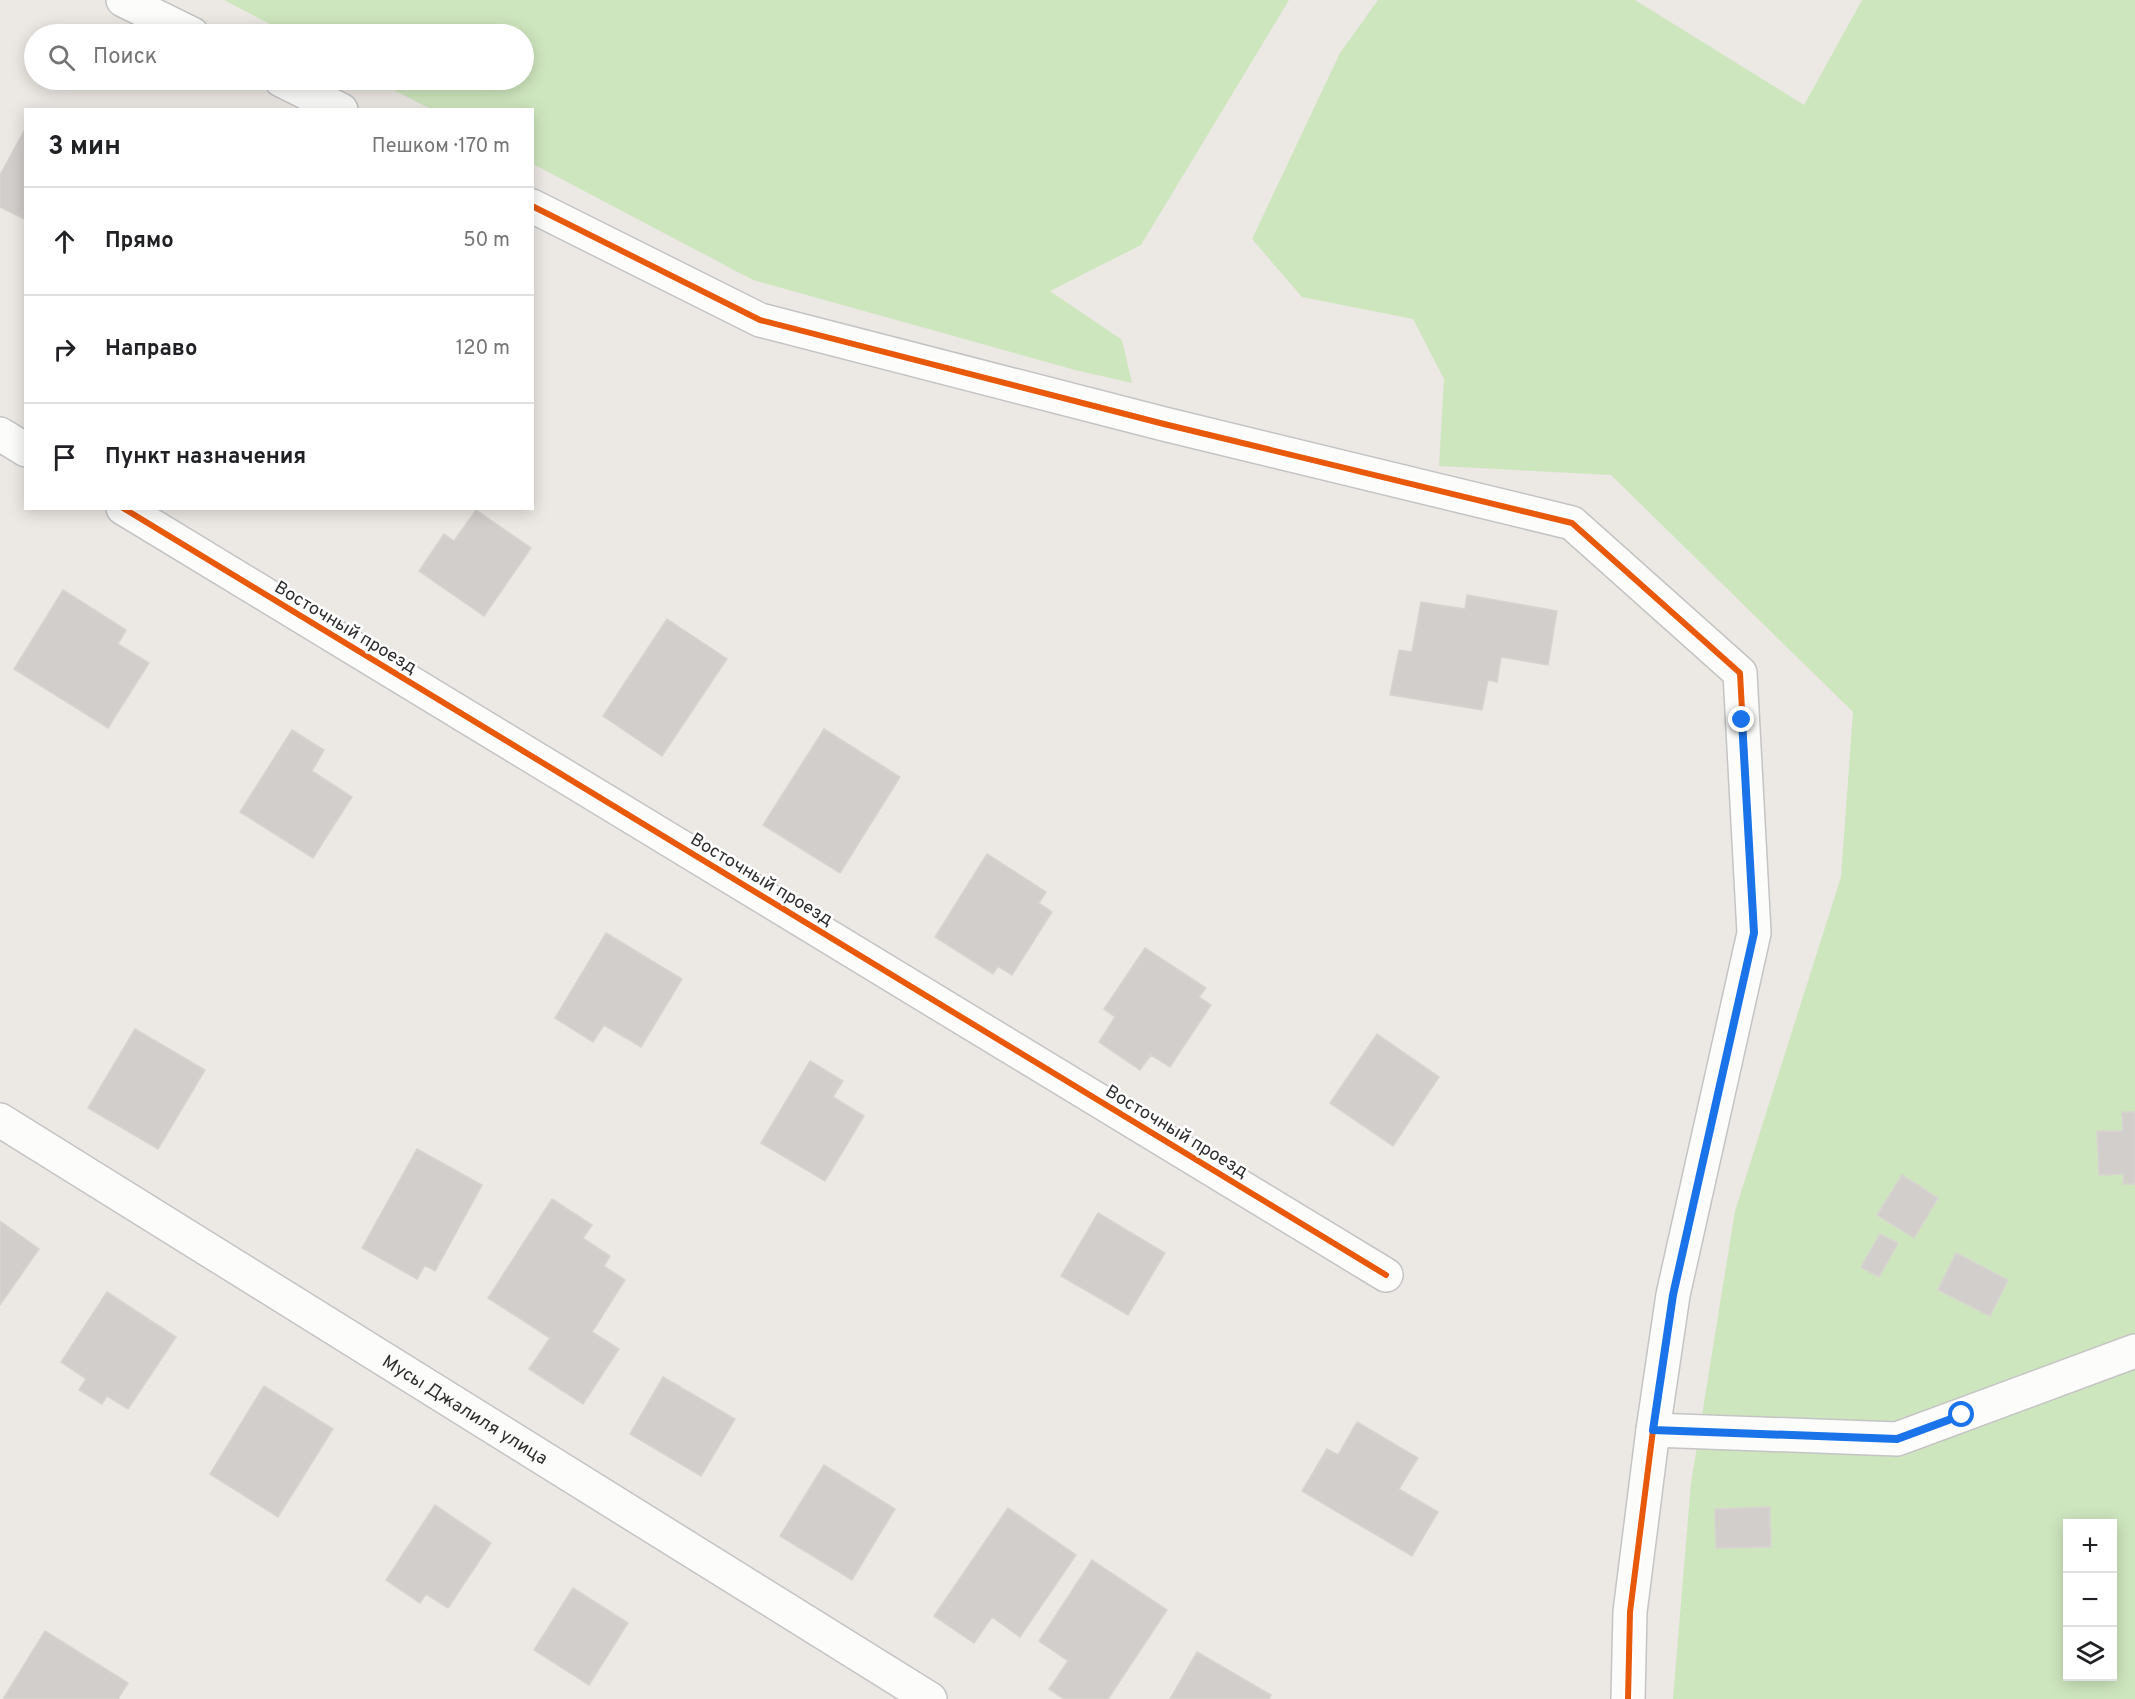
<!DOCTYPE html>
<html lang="ru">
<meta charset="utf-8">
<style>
body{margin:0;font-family:Overpass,sans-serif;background:#f2f2f2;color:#202124}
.controls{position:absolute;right:18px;bottom:18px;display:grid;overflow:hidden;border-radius:0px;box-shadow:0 3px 15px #0003}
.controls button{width:54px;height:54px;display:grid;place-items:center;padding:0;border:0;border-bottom:2px solid #e0e0e0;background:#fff;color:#202124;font:30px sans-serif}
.stop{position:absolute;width:18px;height:18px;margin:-14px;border:4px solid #1a73e8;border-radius:50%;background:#fff}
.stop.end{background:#1a73e8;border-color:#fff;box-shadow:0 2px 6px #0008}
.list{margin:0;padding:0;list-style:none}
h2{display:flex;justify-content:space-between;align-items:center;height:78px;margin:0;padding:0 24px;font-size:26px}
h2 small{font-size:20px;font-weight:400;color:#757577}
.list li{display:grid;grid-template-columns:39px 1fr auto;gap:18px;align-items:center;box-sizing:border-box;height:108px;padding:0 24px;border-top:2px solid #e0e0e0}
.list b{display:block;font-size:22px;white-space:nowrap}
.list em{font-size:20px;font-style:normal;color:#757577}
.icon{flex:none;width:33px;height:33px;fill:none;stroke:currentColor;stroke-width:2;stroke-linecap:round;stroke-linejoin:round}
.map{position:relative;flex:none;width:2135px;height:1699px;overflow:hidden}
.search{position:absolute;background:#fff;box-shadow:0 3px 15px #0003;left:24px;top:24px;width:510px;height:66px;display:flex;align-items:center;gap:15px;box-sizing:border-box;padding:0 21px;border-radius:33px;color:#757577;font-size:22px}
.panel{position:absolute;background:#fff;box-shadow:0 3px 15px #0003;left:24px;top:108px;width:510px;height:402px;border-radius:0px}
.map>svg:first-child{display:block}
</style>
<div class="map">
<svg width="2135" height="1699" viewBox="0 0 2135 1699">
<rect width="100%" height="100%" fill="#ece8e4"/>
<path fill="#cee6be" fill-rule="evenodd" d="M224,0H1289L1141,245L1050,291L1122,340L1132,383L1075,370L753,280L533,164L532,110L431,109L374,80H524V34H289Z
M1378,0H1635L1804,105L1862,0H2135V1699H1673L1691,1483L1735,1211L1841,877L1853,712L1611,475L1439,466L1444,379L1413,319L1302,297L1252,239L1340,53ZM2068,1524H2112V1676H2068Z"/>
<path fill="#d1cecb" stroke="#d7d4d0" stroke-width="1.5" d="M26,127V220L0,207V175Z
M476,510L531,548L484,616L419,571L444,534L454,541Z
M63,590L126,630L118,644L149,663L108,728L14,669Z
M1467,595L1557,611L1548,665L1501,657L1497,682L1488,680L1482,710L1390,695L1399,650L1412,652L1421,602L1465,609Z
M667,619L727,659L662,756L603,716Z
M824,729L900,777L840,873L763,825Z
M292,730L324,750L312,771L352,797L313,858L240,812Z
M987,854L1046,892L1039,903L1052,912L1012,975L998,966L993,974L935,937Z
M606,933L682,979L641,1047L604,1025L593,1042L555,1018Z
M1145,948L1206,988L1199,997L1211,1005L1170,1067L1151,1055L1140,1070L1099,1042L1115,1017L1104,1009Z
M135,1029L205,1070L158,1149L88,1108Z
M1377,1034L1439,1077L1393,1146L1330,1103Z
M810,1061L843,1081L833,1097L864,1116L825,1181L761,1143Z
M2122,1112H2135V1184H2123L2124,1174L2099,1175L2097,1131H2123Z
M417,1149L482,1185L435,1271L425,1265L417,1279L362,1248Z
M1902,1175L1938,1198L1914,1238L1877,1215Z
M552,1199L592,1225L583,1238L610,1256L604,1266L625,1280L592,1332L619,1349L583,1404L529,1369L550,1338L488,1298Z
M1098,1213L1165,1253L1128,1315L1061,1276Z
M0,1221L39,1249L0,1305Z
M1880,1234L1898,1243L1879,1277L1861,1267Z
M1956,1253L2008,1280L1990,1316L1938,1290Z
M107,1292L176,1337L128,1409L107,1396L102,1404L79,1390L86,1379L61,1362Z
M663,1377L735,1419L701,1476L630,1434Z
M264,1386L333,1429L278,1517L210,1474Z
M1357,1422L1418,1458L1399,1489L1438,1512L1412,1556L1302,1491L1327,1449L1338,1455Z
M824,1465L895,1509L852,1580L780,1536Z
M435,1505L491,1543L448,1608L426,1594L420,1603L386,1580Z
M1770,1507L1771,1547L1716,1548L1715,1509Z
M1008,1508L1076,1555L1020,1637L992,1617L974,1643L934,1616Z
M1092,1560L1167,1610L1108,1699H1064L1049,1689L1068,1661L1039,1641Z
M573,1588L628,1623L589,1685L534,1650Z
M45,1631L128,1683L118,1699H3Z
M1197,1652L1271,1695L1269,1699H1170Z"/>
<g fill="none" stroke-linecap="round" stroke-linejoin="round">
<g stroke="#c5c4c5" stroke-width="36">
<g id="minor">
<path d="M123,0L192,34"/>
<path d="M281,80L341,110"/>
<path d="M532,206L760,320L1164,424L1572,523L1740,673L1754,933L1673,1295L1653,1430L1630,1612L1628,1699"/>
<path d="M0,434L26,450"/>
<path d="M123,508L1386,1275"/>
<path id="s1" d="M0,1120L930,1699"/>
<path d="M1653,1430L1897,1439L2135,1351"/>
</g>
</g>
<use href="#minor" stroke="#fcfcfb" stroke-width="33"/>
<g stroke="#fff" stroke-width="10">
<path id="cycleway" d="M532,206L760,320L1164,424L1572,523L1740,673L1754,933L1673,1295L1653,1430L1630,1612L1628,1699
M123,508L1386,1275"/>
</g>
<use href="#cycleway" stroke="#e8590c" stroke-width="6"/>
</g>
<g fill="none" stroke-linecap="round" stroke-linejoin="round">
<path stroke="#1a73e8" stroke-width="8" d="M1742,720L1754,933L1673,1295L1653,1430L1897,1439L1962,1415"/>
</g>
<g text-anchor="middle" stroke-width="5" stroke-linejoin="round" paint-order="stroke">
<g font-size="18" fill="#2e2e2e" stroke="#fff">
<text transform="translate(346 627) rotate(31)" y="6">Восточный проезд</text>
<text transform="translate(762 879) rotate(31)" y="6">Восточный проезд</text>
<text transform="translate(1177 1131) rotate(31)" y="6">Восточный проезд</text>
<text dy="6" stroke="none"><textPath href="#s1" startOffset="548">Мусы Джалиля улица</textPath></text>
</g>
</g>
</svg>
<div class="controls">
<button>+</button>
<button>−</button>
<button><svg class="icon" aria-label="layers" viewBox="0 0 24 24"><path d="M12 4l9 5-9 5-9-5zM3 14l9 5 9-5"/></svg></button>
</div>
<div class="stop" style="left:1962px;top:1415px"></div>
<div class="stop end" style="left:1742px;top:720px"></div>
<div class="search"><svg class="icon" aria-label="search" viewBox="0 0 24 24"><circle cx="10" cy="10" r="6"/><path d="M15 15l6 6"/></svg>Поиск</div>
<section class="panel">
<h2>3 мин<small>Пешком · 170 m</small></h2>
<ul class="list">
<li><svg class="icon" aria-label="ahead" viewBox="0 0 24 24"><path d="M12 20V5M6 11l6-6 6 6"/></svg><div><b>Прямо</b></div><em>50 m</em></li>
<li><svg class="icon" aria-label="right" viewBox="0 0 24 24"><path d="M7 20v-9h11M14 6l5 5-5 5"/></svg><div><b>Направо</b></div><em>120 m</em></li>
<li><svg class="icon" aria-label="arrive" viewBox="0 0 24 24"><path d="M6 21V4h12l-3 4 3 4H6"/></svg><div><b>Пункт назначения</b></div></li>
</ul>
</section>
</div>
